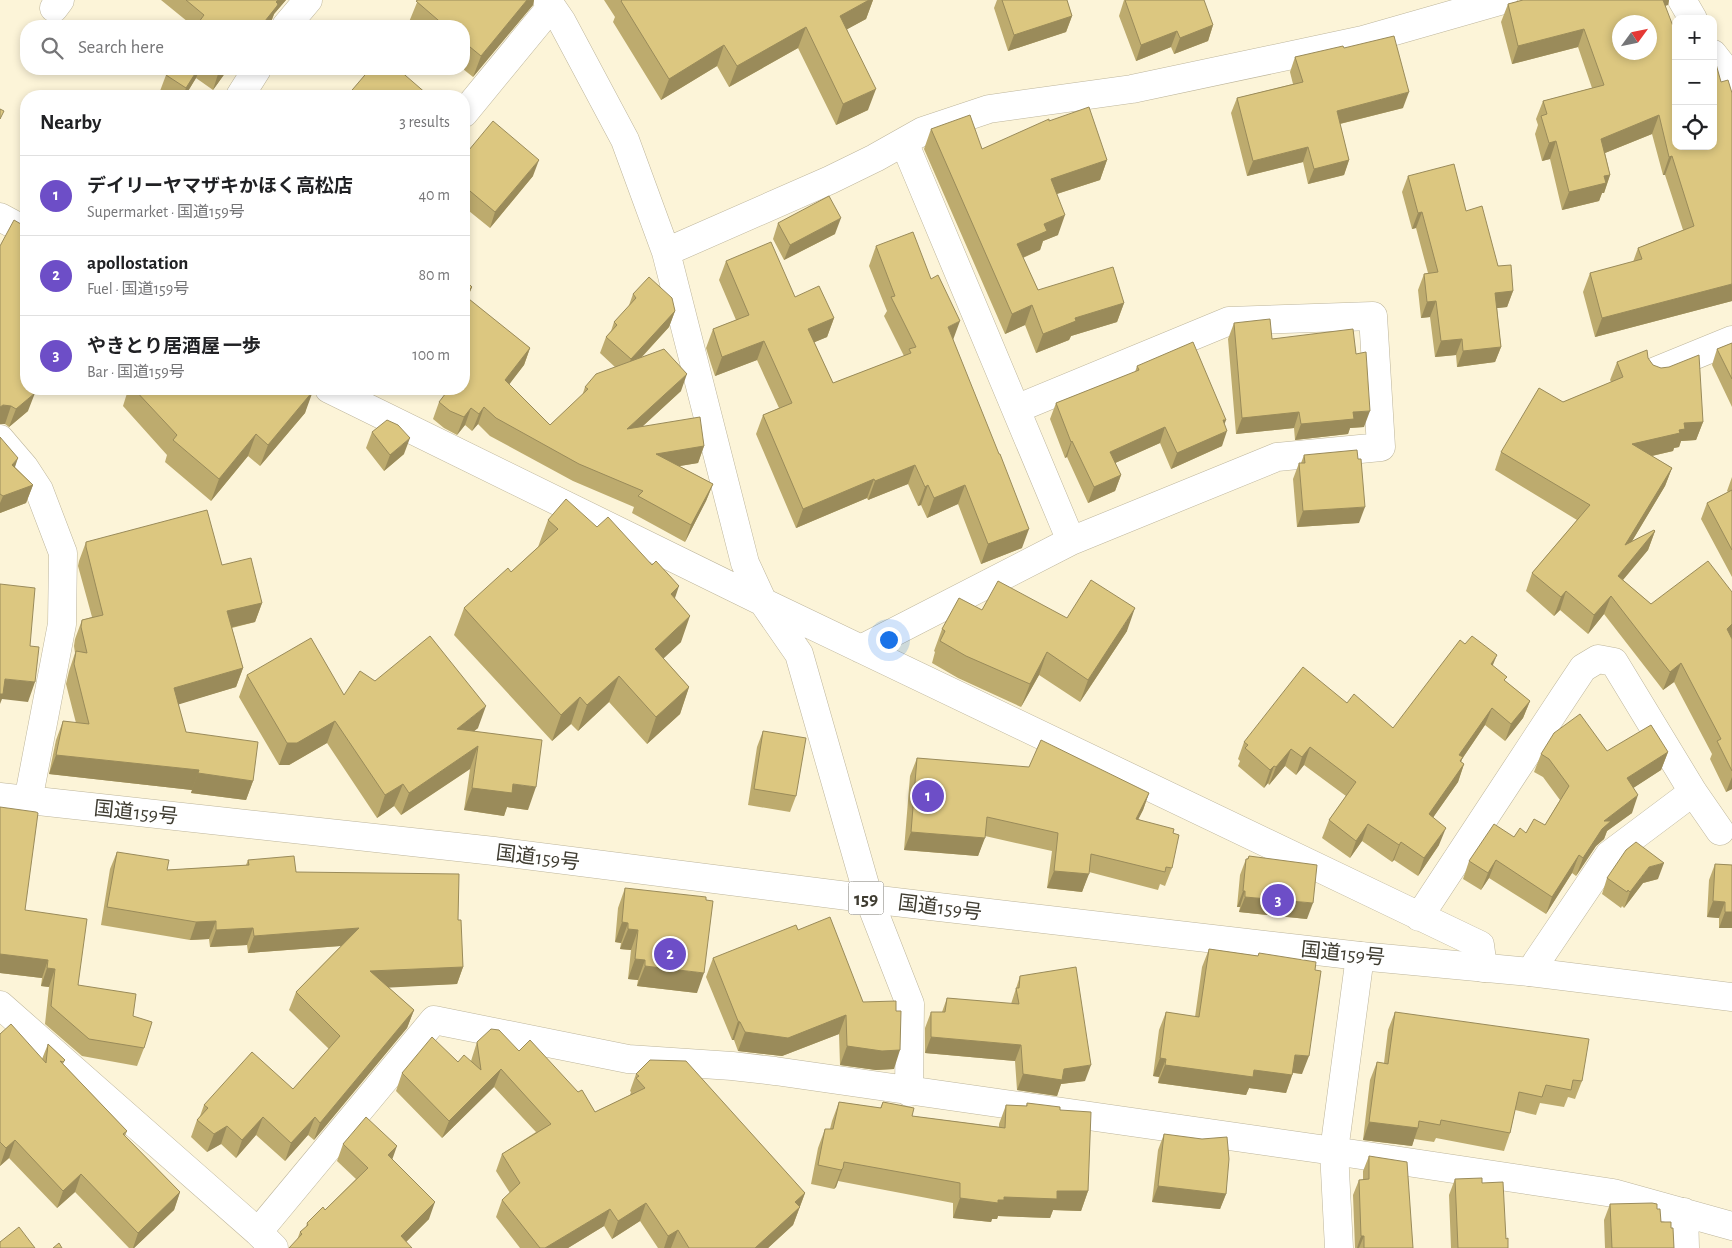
<!DOCTYPE html>
<meta charset="utf-8">
<style>
body{margin:0;font-family:"Alegreya Sans","Noto Sans JP",sans-serif;background:#f2f2f2;color:#202124}
.controls{position:absolute;right:15px;top:15px;display:grid;overflow:hidden;border-radius:10px;box-shadow:0 2px 8px #0003}
.controls button{width:45px;height:45px;display:grid;place-items:center;padding:0;border:0;border-bottom:1px solid #e0e0e0;background:#fff;color:#202124;font:25px sans-serif}
.compass{position:absolute;left:1612px;top:15px;width:45px;height:45px;border-radius:50%;background:#fff;box-shadow:0 2px 8px #0003;rotate:57deg}
.you{position:absolute;left:888px;top:639px;width:18px;height:18px;margin:-12px;border:4px solid #fff;border-radius:50%;background:#1a73e8;box-shadow:0 0 0 8px #1a73e833}
.badge{display:grid;place-items:center;width:32px;height:32px;border-radius:50%;background:#6d4ec7;color:#fff;font-size:16px;font-weight:700}
.pin{position:absolute;translate:-50% -50%;border:2px solid #fff;box-shadow:0 1px 5px #0006}
.list{margin:0;padding:0;list-style:none}
h2{display:flex;justify-content:space-between;align-items:center;height:65px;margin:0;padding:0 20px;font-size:21px}
h2 small{font-size:16px;font-weight:400;color:#757577}
.list li{display:grid;grid-template-columns:32px 1fr auto;gap:15px;align-items:center;box-sizing:border-box;height:80px;padding:0 20px;border-top:1px solid #e0e0e0}
.list b{display:block;font-size:19px;white-space:nowrap}
.list p{margin:0;font-size:16px;white-space:nowrap;color:#757577}
.list em{font-size:16px;font-style:normal;color:#757577}
.icon{flex:none;width:28px;height:28px;fill:none;stroke:currentColor;stroke-width:2;stroke-linecap:round;stroke-linejoin:round}
.map{position:relative;flex:none;width:1732px;height:1248px;overflow:hidden}
.search{position:absolute;background:#fff;box-shadow:0 2px 8px #0003;left:20px;top:20px;width:450px;height:55px;display:flex;align-items:center;gap:12px;box-sizing:border-box;padding:0 18px;border-radius:20px;color:#757577;font-size:19px}
.panel{position:absolute;background:#fff;box-shadow:0 2px 8px #0003;left:20px;top:90px;width:450px;height:305px;border-radius:20px}
.map>svg:first-child{display:block}
</style>
<div class="map">
<svg width="1732" height="1248" viewBox="0 0 1732 1248">
<rect width="100%" height="100%" fill="#fcf4d8"/>
<g fill="none" stroke-linecap="round" stroke-linejoin="round">
<g stroke="#bdb59b" stroke-width="29">
<path id="street" d="M547,0L562,22L625,140L666,252L745,563L763,602L799,654L869,899L910,1004L909,1092
M1682,0L1693,19
M54,8L60,0
M286,26L308,0
M1713,54L1732,78
M240,96L257,69
M464,113L551,7
M904,142L1071,541
M0,217L26,231
M666,252L830,180L875,158L923,131L989,109L1132,89L1363,40L1503,0
M1656,371L1732,340
M329,389L763,602L1480,945L1483,968
M0,439L24,467L39,490L63,553L62,624L28,801
M861,649L1071,541L1277,457L1381,447L1373,316L1229,321L1016,409
M1419,917L1565,695L1583,668L1598,659L1614,662L1693,792L1720,831
M1530,972L1609,855L1693,792
M0,1005L258,1232L274,1248
M1684,1212L1685,1248
M258,1232L434,1020L628,1059L732,1066L775,1071L1334,1151L1613,1193L1732,1226
M1339,1248L1334,1151L1360,956"/>
</g>
<g stroke="#bdb59b" stroke-width="29">
<path id="highway" d="M0,797L494,851L887,901L1360,956L1530,972L1732,997"/>
</g>
<use href="#street" stroke="#fff" stroke-width="28"/>
<use href="#highway" stroke="#fff" stroke-width="28"/>
</g>
<path fill="#bdab6e" d="M161,0H286L274,14L271,22L268,26H193Z
M418,0H534L533,5L473,77L463,69H464V26H413L409,22Z
M604,0H873L866,19L847,29L868,110L836,125L798,48L729,87L717,66L661,100L613,22L615,17Z
M997,0H1067L1072,16L1066,32L1008,51L994,8Z
M1124,0L1213,25L1208,41L1174,54L1171,47L1136,61L1119,16Z
M1523,0H1669L1668,5H1665L1732,301L1595,337L1583,292L1590,273L1633,262L1638,248L1683,230L1665,175H1663L1652,134L1605,153L1610,175L1604,193H1602L1599,201L1562,210L1550,159L1542,161L1535,134L1538,125L1536,119L1543,101L1592,88L1578,47L1512,64L1501,22L1508,4Z
M1344,48L1403,108L1340,124L1349,160L1344,175L1308,184L1303,162L1247,176L1231,113L1237,98L1293,84L1290,72L1295,57Z
M170,69H228L213,90L196,78L185,96H169L160,91L166,75Z
M1049,121L1107,160L1100,180L1057,194L1058,235L1043,241L1040,250L1023,258L1038,290L1124,303L1117,322L1071,336L1069,340L1036,353L1025,325L1005,334L924,149L931,129L982,149Z
M464,156L533,176L490,228L464,207Z
M1408,176L1466,211L1513,291L1507,307L1497,308L1501,347L1495,362L1457,367L1456,355L1435,357L1430,317L1421,318L1418,290L1424,274L1428,273L1416,228L1412,229L1402,192Z
M778,223L835,234L784,260L773,239Z
M0,246L26,389L28,411L9,427L5,424Z
M876,246L953,340L1022,548L981,564L958,504L927,518L921,505L918,506L908,484L868,500L867,498L796,528L756,434L763,415L779,408L757,360L715,376L711,364L706,348L713,329L736,320L719,280L726,261L834,318L827,337L814,342L833,383L904,356L884,316L887,311L869,266Z
M464,279L472,287L467,298L530,348L524,365L509,384L550,425L582,396L585,387L615,367L600,353L606,337L611,331L614,322L628,308L633,294L675,311L669,327L642,357L681,391L643,426L704,446L698,463L679,466L713,484L706,501L685,542L632,513L634,507L573,481L490,436L478,424L472,431L465,425L457,435L444,428L433,419L439,402L464,389Z
M1234,323L1272,339L1364,427L1350,428L1348,434L1295,440L1294,428L1236,434L1228,339Z
M1732,343V407L1712,365L1717,349Z
M1648,358L1653,365L1703,422L1696,440L1681,441L1679,447L1674,448L1673,451L1652,456L1672,468L1665,486L1632,541L1655,531L1648,550L1623,580L1651,604L1732,639V789L1726,792L1710,759L1712,754L1674,682L1663,690L1604,614L1588,634L1560,610L1554,616L1526,591L1532,573L1577,520L1495,470L1501,452L1563,402L1611,382L1610,380L1617,362Z
M1137,366L1224,423L1222,446L1171,469L1160,443L1115,463L1121,475L1115,491L1088,503L1067,457L1065,458L1050,419L1056,403L1135,372Z
M126,389H311L305,413L260,466L248,456L211,501L165,462L167,455L123,406L128,390Z
M372,432L404,454L384,471L366,448Z
M0,437L15,467L33,485L26,503L0,513Z
M1304,455L1359,523L1297,527L1293,479L1299,463H1301Z
M1732,477V577L1701,519L1707,503L1728,492L1727,491Z
M548,520L675,599L681,642L663,658L689,687L680,714L647,744L609,702L578,731L571,724L552,741L454,635L464,608L511,572L538,547Z
M86,542L222,565L262,603L255,622L232,628L243,668L236,687L178,704L186,732L253,781L246,800L191,793L192,790L49,774L56,740L63,721L76,723L66,684L69,671L75,653L74,646L75,639L82,620L92,617L78,566L79,561Z
M982,610L1067,618L1127,631L1080,702L1039,675L1021,707L958,678L932,663L935,652L934,651L942,629Z
M1493,666L1505,681L1530,701L1523,718L1505,741L1485,725L1462,759L1461,762L1464,764L1458,782L1433,817L1439,845L1418,876L1394,860L1392,862L1362,841L1350,858L1322,838L1329,820L1346,796L1304,765L1296,775L1285,766L1269,785L1268,783L1264,788L1238,766L1240,761L1238,759L1244,742L1347,703L1393,728Z
M247,675L344,695L375,681L478,728L474,731L528,810L507,807L504,816L464,810L470,769L401,815L394,806L377,818L327,743L289,765H279L239,697Z
M763,731L796,796L790,812L748,805L757,747Z
M1607,751L1668,752L1661,770L1633,788L1632,813L1607,831L1604,839L1596,846L1576,876L1572,873L1546,914L1489,878L1481,890L1463,879L1469,861L1514,837L1545,825L1560,800L1543,777L1534,772L1541,754Z
M917,758L1149,793L1143,810L1138,819L1173,833L1172,868L1165,886L1160,884L1158,890L1089,872L1082,892L1047,888L1052,851L985,836L978,856L904,850L910,776Z
M0,807L25,910L78,985L133,1016L144,1048L137,1066L82,1056L45,1024L49,987L41,986L42,978L0,973Z
M117,852L167,870L246,865L248,860L296,872L458,920L463,967L457,984L388,987L414,1010L407,1028L314,1140L308,1135L285,1161L256,1135L236,1158L221,1144L207,1152L191,1137L197,1120L200,1116L204,1105L293,1089L329,1049L289,1010L296,992L341,946L248,953L247,945L210,947L209,939L190,940L101,925L110,869Z
M1249,856L1307,919L1239,912L1240,907H1237L1240,875L1246,859H1247Z
M1715,864L1732,865V928H1719V918L1707,917L1709,880Z
M1607,878L1658,879L1643,883L1624,908L1622,906L1621,908L1602,894Z
M625,888L697,993L637,986L638,980L628,979L631,950L620,949L621,943L615,942L618,908Z
M798,930L863,1002L894,1069L876,1070L840,1065L839,1034L782,1056L738,1051L734,1040H732L706,977L713,958Z
M1209,949L1258,956L1259,953L1302,1074L1293,1073L1286,1093L1249,1088L1246,1095L1158,1083L1159,1077L1153,1076L1159,1030L1166,1012L1195,1017L1202,967Z
M1020,976L1085,1081L1061,1084L1057,1096L1017,1090L1015,1061L925,1053V1028L931,1012H942L947,998L1011,1004Z
M1395,1012L1582,1081L1575,1099L1568,1097L1564,1107L1540,1103L1536,1115L1515,1110L1510,1133L1504,1151L1436,1138L1434,1142L1414,1139L1412,1146L1363,1140L1370,1080L1377,1062L1384,1063L1388,1030Z
M0,1034L42,1059L48,1044L65,1060L63,1064L127,1131L125,1136L180,1192L174,1210L134,1248H129L75,1192L57,1208L9,1158L0,1166Z
M477,1042L519,1051L595,1112L630,1095L631,1092L630,1091L636,1074L805,1193L793,1225L768,1248H658L640,1221L612,1239L604,1226L568,1248H520L496,1217L502,1200L510,1193L496,1171L502,1154L536,1132L494,1087L442,1138L396,1091L402,1073L458,1062L471,1061Z
M839,1102L880,1108L883,1102L912,1116L999,1127V1124L1006,1105L1026,1106L1027,1103L1060,1110L1088,1191L1081,1211L1053,1210L1050,1218L998,1216L997,1219H992L991,1222L953,1218V1203L838,1181L836,1187L834,1189L811,1184L818,1148L825,1129H830L832,1121Z
M1164,1134L1226,1194L1220,1209L1152,1202L1158,1150Z
M343,1144L392,1159L429,1219L406,1242L297,1240L300,1232L306,1227L307,1223L325,1210L356,1179L337,1161Z
M1369,1156L1413,1248H1355L1353,1195L1359,1180H1363V1171Z
M1455,1179L1482,1183L1506,1239L1508,1248H1451L1449,1195Z
M1610,1204L1657,1209L1661,1222L1671,1228L1674,1248H1605L1604,1220Z"/>
<path fill="#9a8b5a" d="M278,0H286L274,14L271,22L268,26H261Z
M527,0H534L533,5L473,77L481,56Z
M869,0H873L866,19L833,37L840,16Z
M1657,0H1669L1668,5L1654,10Z
M1072,16L1066,32L1008,51L1014,35Z
M1213,25L1208,41L1174,54L1180,38Z
M806,27L798,48L729,87L737,66Z
M1584,29L1578,47L1512,64L1518,46Z
M1177,31L1171,47L1136,61L1141,45Z
M724,45L717,66L661,100L669,79Z
M198,69H200L196,78L185,96H183L186,88Z
M222,69H228L213,90L218,74Z
M876,89L868,110L836,125L843,104Z
M1409,92L1403,108L1331,126L1337,111Z
M1659,115L1652,134L1595,157L1601,139Z
M1556,141L1550,159L1542,161L1549,143Z
M1308,147L1303,162L1247,176L1253,161Z
M1672,156L1665,175H1663L1669,157Z
M539,160L533,176L490,228L495,212Z
M1107,160L1100,180L1044,198L1051,179Z
M1349,160L1344,175L1308,184L1314,169Z
M1610,175L1604,193H1602L1599,201L1562,210L1569,192L1604,176Z
M1422,212L1416,228L1412,229L1418,213Z
M1065,215L1058,235L1043,241L1040,250L1010,263L1017,244L1044,224Z
M841,218L835,234L784,260L790,245Z
M1732,284V301L1595,337L1602,318Z
M472,287L465,304L464,295Z
M1513,291L1507,307L1489,309L1495,293Z
M1436,301L1430,317L1421,318L1427,302Z
M1124,303L1117,322L1071,336L1069,340L1036,353L1043,334L1075,318Z
M1032,305L1025,325L1005,334L1012,314Z
M675,311L669,327L625,375L631,359Z
M834,318L827,337L801,348L808,329Z
M960,321L953,340L948,327Z
M1462,339L1456,355L1435,357L1441,341Z
M764,341L757,360L715,376L722,357Z
M1501,347L1495,362L1457,367L1463,351Z
M530,348L524,365L499,398L505,380Z
M26,372V384L21,377Z
M687,374L681,391L621,446L627,429Z
M313,391L305,413L260,466L268,445Z
M35,393L28,411L9,427L16,409Z
M3,405L11,406L5,424H0V407Z
M484,407L478,424L472,431L479,414Z
M471,408L465,425L457,435L464,417Z
M1370,411L1364,427L1350,428L1348,434L1295,440L1301,424L1353,412Z
M1299,412L1294,428L1236,434L1242,418Z
M1223,420H1226L1221,434L1227,431L1222,446L1171,469L1177,453Z
M1703,422L1696,440L1681,441L1679,447L1674,448L1673,451L1625,462L1632,444L1684,423Z
M1165,427L1160,443L1104,468L1110,452Z
M256,434L248,456L211,501L219,479Z
M410,438L404,454L384,471L390,455Z
M1072,441L1067,457L1065,458L1071,442Z
M704,446L698,463L650,471L656,454Z
M18,458L12,476V465Z
M915,465L908,484L868,500L875,481Z
M1672,468L1665,486L1619,563L1625,545Z
M1121,475L1115,491L1088,503L1094,487Z
M874,479L867,498L796,528L803,509Z
M713,484L706,501L685,542L691,525Z
M33,485L26,503L0,513V503L3,496Z
M928,485L921,505L918,506L925,487Z
M965,485L958,504L927,518L934,498Z
M1365,507L1359,523L1297,527L1303,511Z
M1029,529L1022,548L981,564L988,544Z
M1655,531L1648,550L1611,594L1618,576Z
M679,586L670,613L671,594Z
M1566,591L1560,610L1554,616L1561,597Z
M1611,596L1604,614L1588,634L1594,615Z
M262,603L255,622L220,630L227,611Z
M1135,608L1127,631L1080,702L1088,680Z
M690,616L681,642L645,676L655,649Z
M1732,624V638L1720,647L1727,629Z
M1047,652L1039,675L1021,707L1030,684Z
M1497,655L1490,672L1491,664Z
M1681,663L1674,682L1663,690L1670,672Z
M243,668L236,687L167,708L174,688Z
M619,676L609,702L578,731L587,705Z
M5,679L35,682L28,702L2,699L0,704V693Z
M689,687L680,714L647,744L656,717Z
M580,697L571,724L552,741L561,715Z
M1530,701L1523,718L1505,741L1511,724Z
M486,706L478,728L449,751L457,729Z
M1492,708L1485,725L1462,759L1456,775L1459,755Z
M335,721L327,743L289,765H279L287,743Z
M478,746L470,769L401,815L409,793Z
M1310,747L1304,765L1296,775L1302,757Z
M1291,749L1285,766L1269,785L1276,767Z
M1668,752L1661,770L1621,796L1627,778Z
M56,755L199,770L192,790L49,774Z
M1464,764L1458,782L1423,832L1429,814Z
M1274,766L1268,783L1264,788L1270,770Z
M198,773L253,781L246,800L191,793Z
M1732,777V789L1726,792Z
M403,784L394,806L377,818L385,795Z
M513,784L536,787L528,810L507,807L504,816L464,810L472,788Z
M1149,793L1143,810L1130,836L1136,819Z
M1638,795L1632,813L1607,831L1604,839L1596,846L1576,876L1583,858L1604,821Z
M1368,824L1362,841L1350,858L1356,841Z
M1446,828L1439,845L1418,876L1424,858Z
M911,832L985,838L978,856L904,850Z
M1401,842L1394,860L1392,862L1399,845Z
M1579,855L1572,873L1546,914L1552,897Z
M1496,860L1489,878L1481,890L1488,873Z
M1664,863L1658,879L1643,883L1624,908L1630,892L1649,867Z
M1054,871L1089,874L1082,892L1047,888Z
M1243,891H1245L1240,907H1237Z
M1245,897L1313,903L1307,919L1239,912Z
M1713,901L1725,902L1719,918L1707,917Z
M1725,912H1732V928H1719Z
M216,921L209,939L190,940L196,922Z
M622,922L628,923L621,943L615,942Z
M253,928L247,945L210,947L216,930Z
M359,928L353,945L248,953L254,936Z
M628,929L638,930L631,950L620,949Z
M0,954L48,960L42,978L0,973Z
M635,959L645,960L638,980L628,979Z
M645,966L704,973L697,993L637,986Z
M463,967L457,984L363,989L370,971Z
M47,968L55,969L49,987L41,986Z
M414,1010L407,1028L314,1140L320,1123Z
M846,1015L839,1034L782,1056L738,1051L745,1032Z
M738,1021L740,1022L734,1040H732Z
M931,1037L1021,1045L1015,1061L925,1053Z
M847,1046L900,1050L894,1069L876,1070L840,1065Z
M1295,1055L1309,1056L1302,1074L1289,1072Z
M1160,1058L1166,1059L1159,1077L1153,1076Z
M1091,1065L1085,1081L1061,1084L1057,1096L1017,1090L1023,1074Z
M1165,1065L1254,1070L1292,1075L1286,1093L1249,1088L1246,1095L1158,1083Z
M501,1069L494,1087L442,1138L449,1121Z
M263,1117L256,1135L236,1158L242,1140Z
M315,1117L308,1135L285,1161L291,1143Z
M1369,1122L1418,1128L1412,1146L1363,1140Z
M227,1126L221,1144L207,1152L214,1134Z
M15,1140L9,1158L0,1166L6,1148Z
M397,1146L391,1163L388,1155Z
M843,1168L836,1187L834,1189L841,1170Z
M81,1174L75,1192L57,1208L63,1191Z
M1158,1186L1226,1194L1220,1209L1152,1202Z
M1057,1191H1088L1081,1211L1053,1210L1050,1218L998,1216L997,1219H992L991,1222L953,1218L960,1198L998,1200L1004,1197Z
M180,1192L174,1210L134,1248H133L138,1233Z
M805,1193L793,1225L768,1248H755L795,1202Z
M435,1202L429,1219L400,1248L401,1236Z
M646,1203L640,1221L612,1239L618,1221Z
M610,1209L604,1226L568,1248H545Z
M678,1230L671,1248H664L668,1236Z
M1361,1236H1364L1359,1248H1357Z"/>
<path fill="#dcc780" stroke="#9a8b5a" fill-rule="evenodd" d="M186,0H278L276,2L278,4L277,6L261,26H196L204,15Z
M418,0H527L481,56L464,42V26H445L416,1Z
M622,0H869L840,16L876,89L843,104L806,27L737,66L724,45L669,79L621,1Z
M1002,0H1067L1072,16L1014,35Z
M1125,0H1204L1213,25L1180,38L1177,31L1141,45Z
M1523,0H1663L1676,34V146H1713V65L1716,64L1721,82L1728,80L1732,93V284L1602,318L1590,273L1642,259L1638,248L1694,226L1672,156L1669,157L1659,115L1601,139L1610,175L1604,176L1606,183L1569,192L1556,141L1549,143L1541,116L1547,114L1543,101L1604,85L1584,29L1518,46L1508,4ZM1620,22H1650V52H1620Z
M1394,36L1409,92L1337,111L1349,160L1314,169L1308,147L1253,161L1237,98L1303,82L1295,57L1343,46L1344,48Z
M170,69H198L186,88L166,75Z
M211,69H222L218,74Z
M370,69H398L428,95L427,96H347Z
M1089,107L1107,160L1051,179L1065,215L1044,224L1047,231L1017,244L1038,290L1113,267L1124,303L1075,318L1076,321L1043,334L1032,305L1012,314L931,129L970,115L982,149L1049,119V121Z
M0,109L4,111L0,119Z
M493,121L539,160L495,212L464,186V156Z
M1454,164L1466,211L1482,206L1498,266L1511,265L1513,291L1495,293L1501,347L1463,351L1462,339L1441,341L1436,301L1427,302L1424,274L1438,272L1422,212L1418,213L1408,176Z
M829,196L841,218L790,245L778,223Z
M14,220L26,227V372L21,377L26,382V389H31L35,393L16,409L11,406L3,405L0,407V246Z
M913,232L931,279L938,275L960,321L948,327L999,454H1000L1029,529L988,544L965,485L934,498L928,485L925,487L915,465L875,481L874,479L803,509L763,415L792,403L764,341L722,357L718,345L713,329L749,315L726,261L771,242L795,297L819,286L834,318L808,329L833,383L911,353L909,349L916,347L891,297L895,296L876,246Z
M649,277L672,298L675,311L631,359L606,337L617,325L614,322L636,298L633,294Z
M464,279L472,287L464,295L530,348L505,380L550,425L588,389L585,387L596,374L664,349L687,374L627,429L700,417L704,446L656,454L713,484L691,525L638,496L643,491L579,464L496,418L484,407L479,414L471,408L464,417L450,411L439,402L449,389H464Z
M1270,319L1272,339L1353,329L1356,354L1366,352L1370,411L1353,412L1354,419L1301,424L1299,412L1242,418L1234,323Z
M1193,342L1226,420H1223L1227,431L1177,453L1165,427L1110,452L1121,475L1094,487L1072,441L1071,442L1056,403L1139,370L1137,366Z
M1732,343V379L1717,349Z
M1647,350L1648,358L1653,365L1661,368L1669,367L1699,355L1703,422L1684,423L1685,429L1679,430L1680,433L1632,444L1672,468L1625,545L1654,530L1655,531L1618,576L1651,604L1708,561L1732,592V624L1727,629L1732,639V771L1717,741L1721,739L1681,663L1670,672L1611,596L1594,615L1566,591L1561,597L1532,573L1590,505L1501,452L1539,388L1563,402L1623,377L1617,362Z
M134,389H311L313,391L268,445L256,434L219,479L173,440L177,435Z
M387,420L398,425L410,438L390,455L372,432Z
M0,437L18,458L12,465L33,485L3,496L0,494Z
M1357,450L1358,459H1361L1365,507L1303,511L1299,463H1305L1304,455Z
M1732,490V550L1707,503Z
M566,499L597,527L608,517L652,565L656,561L679,586L671,594L690,616L655,649L689,687L656,717L619,676L587,705L580,697L561,715L464,608L508,568L511,572L558,529L548,520Z
M207,510L222,565L251,558L262,603L227,611L243,668L174,688L186,732L258,742L253,781L198,773L199,770L56,755L63,721L89,724L74,664L76,651L87,653L81,627L82,620L103,615L86,547V542Z
M1091,580L1135,608L1088,680L1047,652L1030,684L966,656L940,641L945,631L942,629L959,598L982,610L998,581L1067,618Z
M0,584L35,588L30,646L39,647L35,682L5,679L3,694H0Z
M430,636L486,706L457,729L542,740L536,787L513,784L512,793L472,788L478,746L409,793L403,784L385,795L335,721L297,743H287L247,675L311,638L344,695L360,671L375,681Z
M1472,636L1497,655L1491,664L1507,677L1504,680L1530,701L1511,724L1492,708L1459,755L1463,757L1460,761L1464,764L1429,814L1446,828L1424,858L1401,842L1399,845L1368,824L1356,841L1329,820L1356,782L1310,747L1302,757L1291,749L1276,767L1274,766L1270,770L1245,748L1248,745L1244,742L1303,667L1347,703L1354,694L1393,728L1460,640L1465,644Z
M1580,714L1607,751L1651,725L1668,752L1627,778L1638,795L1604,821H1611L1602,829L1583,858L1579,855L1552,897L1496,860L1488,873L1469,861L1494,824L1514,837L1520,828L1526,833L1534,819L1545,825L1569,786L1549,759L1541,754L1554,733Z
M763,731L806,738L796,796L754,789Z
M1041,740L1149,793L1136,819L1174,829L1173,833L1179,835L1172,868L1166,867L1165,872L1091,854L1089,874L1054,871L1058,833L987,817L985,838L911,832L917,758L1029,767Z
M0,807L36,812L38,813L25,910L87,919L78,985L136,994L133,1016L152,1022L144,1048L89,1039L51,1006L55,969L47,968L48,960L0,954Z
M1636,842L1664,863L1649,867L1630,892L1628,890L1627,892L1607,878L1626,850Z
M117,852L169,860L167,870L249,865L248,860L294,856L296,872L459,874L458,920H461L463,967L370,971L414,1010L320,1123L315,1117L291,1143L263,1117L242,1140L227,1126L214,1134L197,1120L208,1108L204,1105L252,1052L293,1089L340,1036L296,992L359,928L254,936L253,928L216,930V921L196,922L107,907Z
M1249,856L1317,865L1313,903L1245,897V891H1243L1246,859H1248Z
M1715,864L1732,865V912H1725V902L1713,901Z
M625,888L706,897V900L713,901L704,973L645,966V960L635,959L638,930L628,929V923L622,922Z
M830,917L863,1002L896,1001V1011H901L900,1050L882,1051L847,1046L846,1015L788,1038L745,1032L740,1022L738,1021L713,958L796,925L798,930Z
M1209,949L1258,956L1259,953L1316,962L1315,970L1321,971L1309,1056L1295,1055L1292,1075L1254,1070L1253,1077L1165,1065L1166,1059L1160,1058L1166,1012L1199,1017Z
M1076,967L1091,1065L1064,1069L1062,1080L1023,1074L1021,1045L931,1037V1012H945L947,998L1019,1004L1016,988H1019L1020,976Z
M1395,1012L1589,1039L1582,1081L1573,1080L1571,1090L1546,1085L1542,1097L1519,1092L1510,1133L1441,1120L1440,1125L1419,1121L1418,1128L1369,1122L1377,1062L1388,1064Z
M11,1024L46,1063L48,1044L65,1060L63,1062L60,1061L127,1131L123,1134L180,1192L138,1233L81,1174L63,1191L15,1140L6,1148L0,1142V1034Z
M491,1029L499,1030L519,1051L530,1040L578,1092L582,1090L595,1112L645,1088L636,1078L639,1076L636,1074L650,1060L686,1061L805,1193L795,1202L800,1207L755,1248H689L678,1230L668,1236L646,1203L618,1221L610,1209L545,1248H540L502,1200L520,1183L502,1154L551,1124L501,1069L449,1121L402,1073L432,1037L458,1062L464,1055L481,1070L477,1042Z
M839,1102L881,1108L883,1102L914,1108L912,1116L1005,1128L1006,1105L1027,1106V1103L1060,1107V1110L1091,1112L1088,1191H1057V1199L1004,1197V1200H998V1203L960,1198V1183L844,1162L843,1168L841,1170L818,1165L825,1129H833Z
M366,1117L397,1146L388,1155L435,1202L401,1236L412,1248H289L302,1234L300,1232L308,1225L307,1223L323,1207L325,1210L368,1168L343,1144Z
M1164,1134L1202,1139L1227,1137L1229,1159L1226,1194L1158,1186Z
M1369,1156L1407,1162L1413,1248H1364V1236H1361L1359,1180L1369,1179Z
M1482,1178V1183L1503,1182L1506,1239L1508,1238V1248H1458L1455,1179Z
M1652,1203L1657,1204V1209H1660L1661,1222H1671V1228H1673L1674,1248H1612L1610,1204Z
M19,1227L35,1248H0V1242Z
M59,1243L62,1248H53Z"/>
<g text-anchor="middle" stroke-width="4" stroke-linejoin="round" paint-order="stroke">
<rect fill="#fff" stroke="#79766f" stroke-width="1" x="848.5" y="881.5" width="35" height="33" rx="4"/>
<g font-size="19" font-weight="bold" fill="#3f3c31">
<text x="866" y="905">159</text>
</g>
<g font-size="20" fill="#3f3c31" stroke="#fff">
<text transform="translate(136 812) rotate(6)" y="7">国道159号</text>
<text transform="translate(538 857) rotate(7)" y="7">国道159号</text>
<text transform="translate(940 907) rotate(7)" y="7">国道159号</text>
<text transform="translate(1343 953) rotate(6)" y="7">国道159号</text>
</g>
</g>
</svg>
<div class="controls">
<button>+</button>
<button>−</button>
<button><svg class="icon" aria-label="locate" viewBox="0 0 24 24"><circle cx="12" cy="12" r="6"/><path d="M12 2v4M12 18v4M2 12h4M18 12h4"/></svg></button>
</div>
<svg class="compass" viewBox="-18 -18 36 36"><path d="M0-13l5 13h-10z" fill="#e53935"/><path d="M0 13l5-13h-10z" fill="#757577"/></svg>
<div class="you"></div>
<div class="pin badge" style="left:928px;top:796px">1</div>
<div class="pin badge" style="left:670px;top:954px">2</div>
<div class="pin badge" style="left:1278px;top:900px">3</div>
<div class="search"><svg class="icon" aria-label="search" viewBox="0 0 24 24"><circle cx="10" cy="10" r="6"/><path d="M15 15l6 6"/></svg>Search here</div>
<section class="panel">
<h2>Nearby<small>3 results</small></h2>
<ul class="list">
<li><span class="badge">1</span><div><b>デイリーヤマザキかほく高松店</b><p>Supermarket · 国道159号</p></div><em>40 m</em></li>
<li><span class="badge">2</span><div><b>apollostation</b><p>Fuel · 国道159号</p></div><em>80 m</em></li>
<li><span class="badge">3</span><div><b>やきとり居酒屋 一歩</b><p>Bar · 国道159号</p></div><em>100 m</em></li>
</ul>
</section>
</div>
